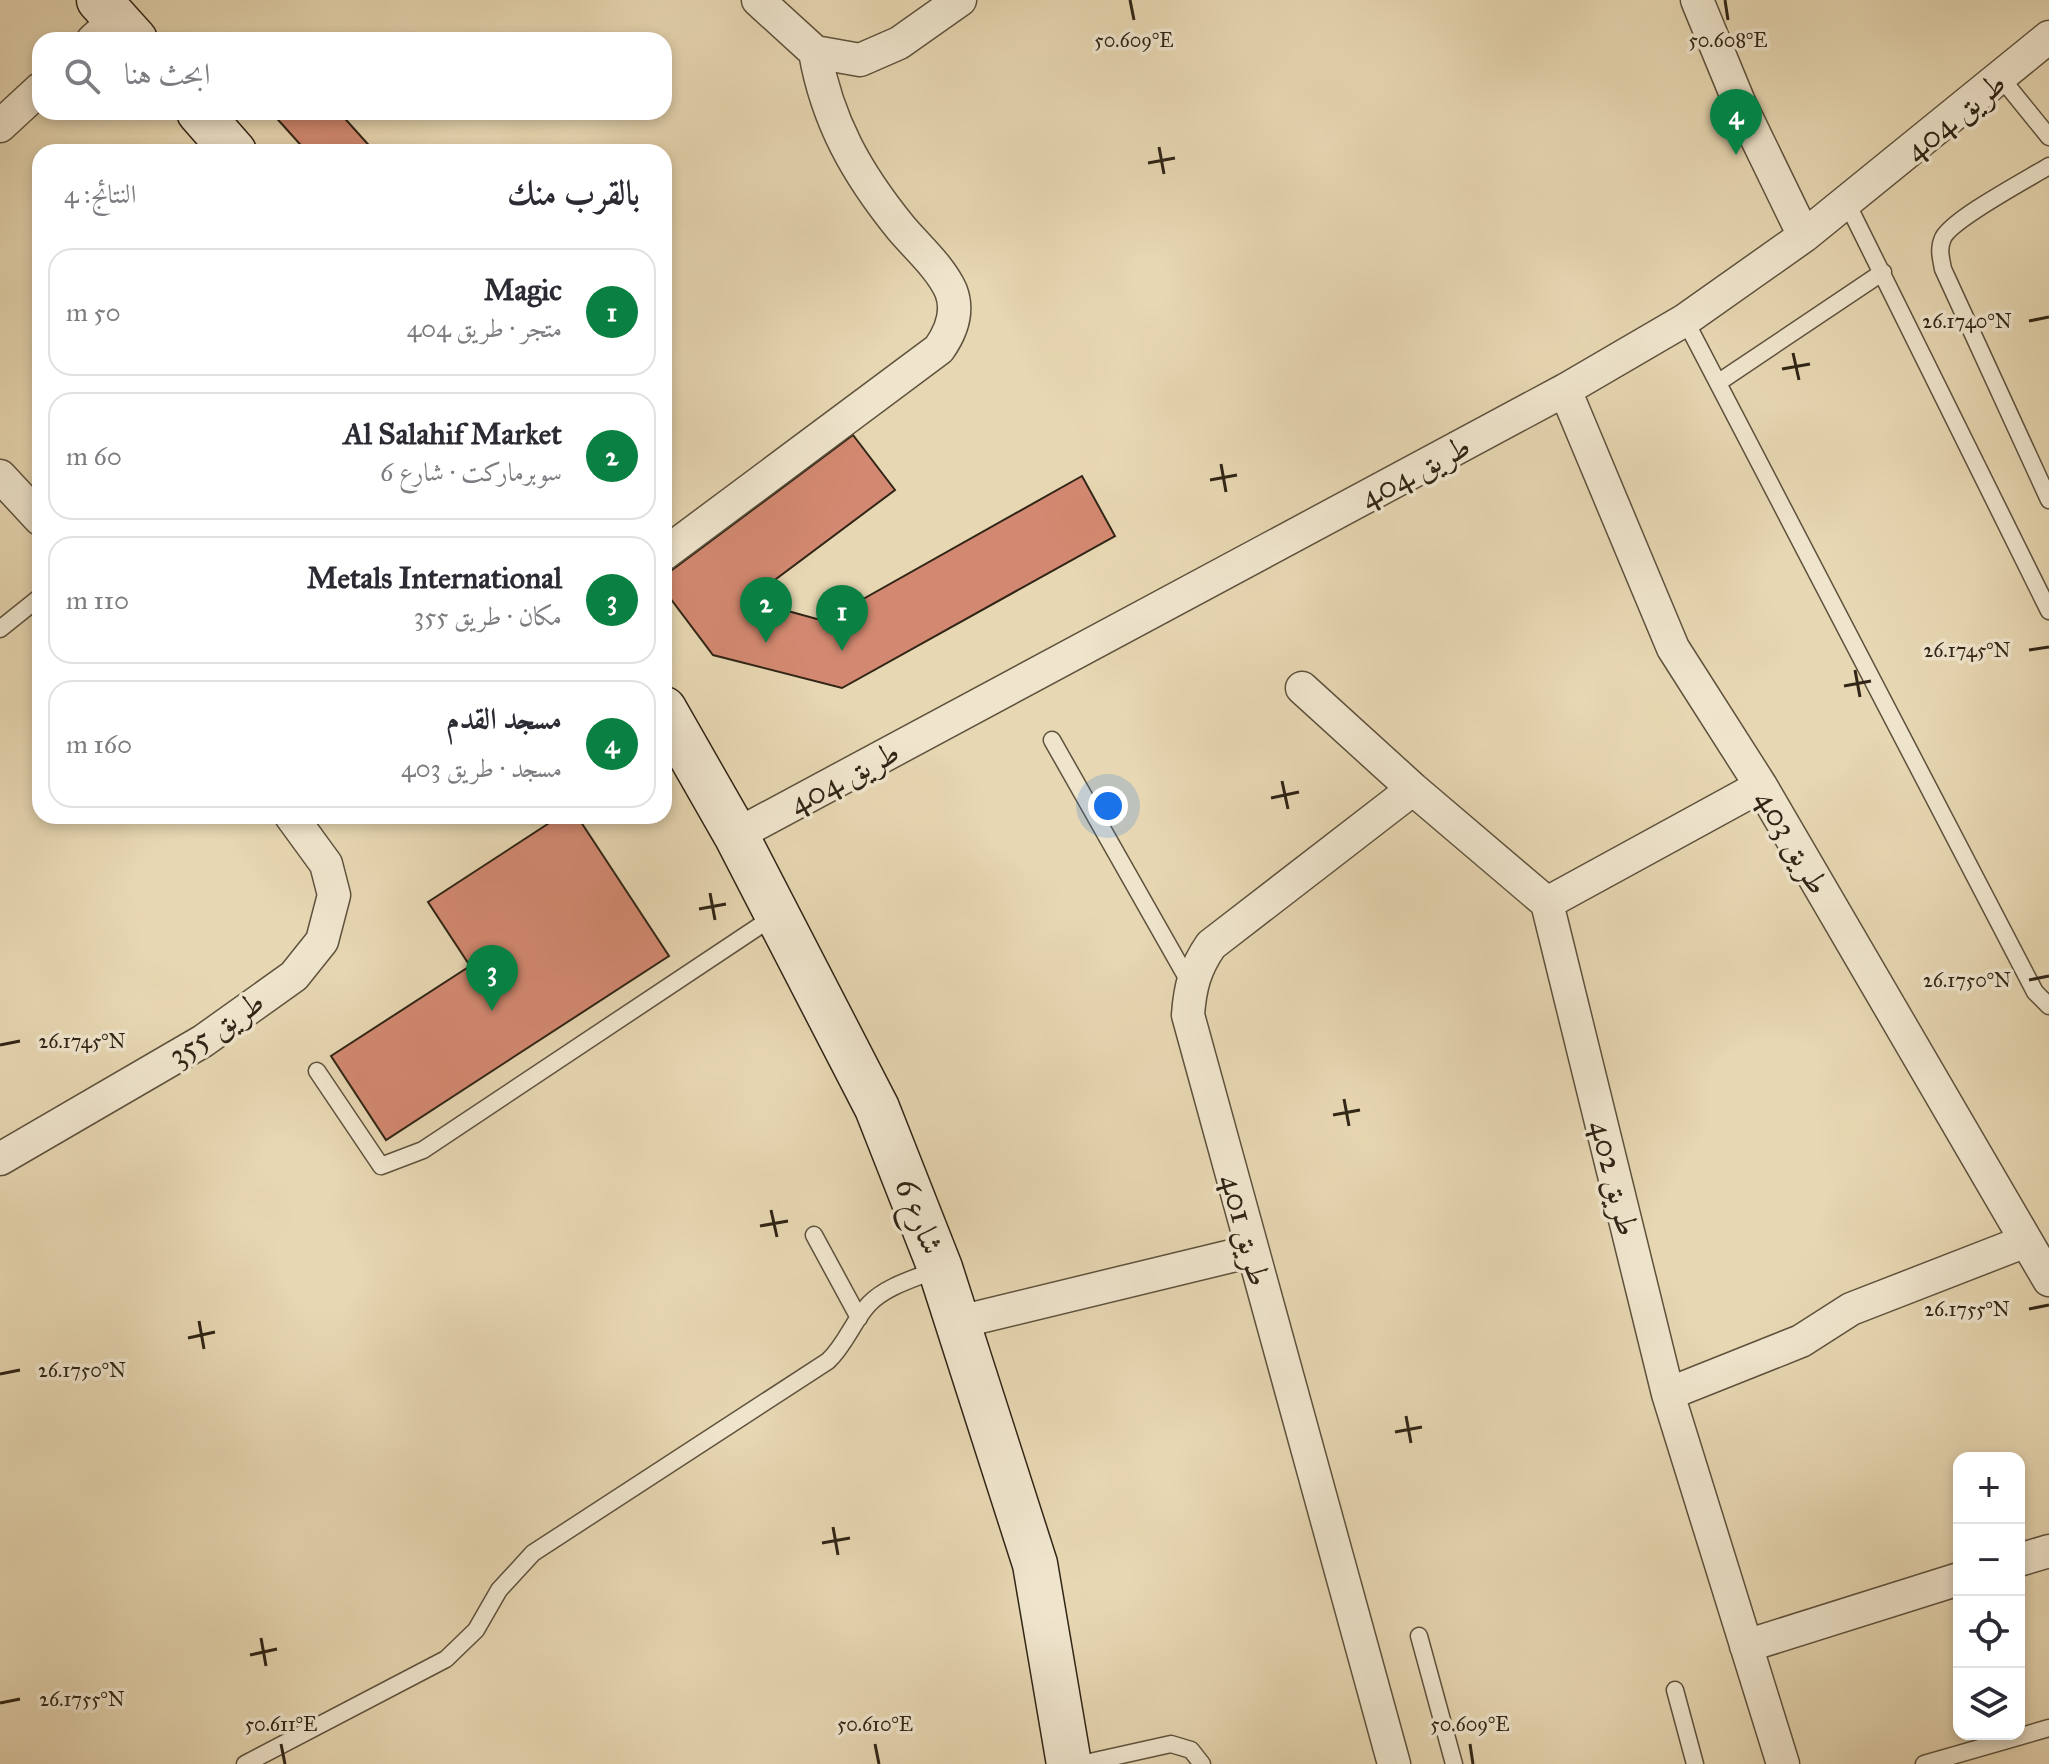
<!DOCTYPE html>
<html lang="ar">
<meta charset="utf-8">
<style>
body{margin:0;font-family:"IM FELL Great Primer",Amiri,serif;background:#f2f2f3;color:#2b2b33;direction:rtl}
.controls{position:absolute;right:24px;bottom:24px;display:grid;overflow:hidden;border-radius:16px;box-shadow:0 4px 12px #0003}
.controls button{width:72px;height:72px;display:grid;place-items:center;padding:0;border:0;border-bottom:2px solid #e1e1e2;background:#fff;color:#2b2b33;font:40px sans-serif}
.you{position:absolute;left:1108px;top:806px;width:28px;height:28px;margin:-20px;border:6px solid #fff;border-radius:50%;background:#1a73e8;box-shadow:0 0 0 12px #1a73e833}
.badge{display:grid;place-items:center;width:52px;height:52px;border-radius:50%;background:#0b8043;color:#fff;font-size:26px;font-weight:700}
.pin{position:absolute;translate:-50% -66px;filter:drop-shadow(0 2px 4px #0008)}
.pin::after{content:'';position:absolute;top:42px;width:28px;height:24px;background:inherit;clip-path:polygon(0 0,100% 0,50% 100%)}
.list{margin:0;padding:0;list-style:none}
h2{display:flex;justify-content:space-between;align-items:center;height:104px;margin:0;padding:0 32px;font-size:34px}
h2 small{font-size:26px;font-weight:400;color:#7c7c81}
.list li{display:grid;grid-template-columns:52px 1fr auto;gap:24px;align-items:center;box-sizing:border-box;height:128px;margin:0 16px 16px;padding:0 16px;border:2px solid #e1e1e2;border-radius:24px}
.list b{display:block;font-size:30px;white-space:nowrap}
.list p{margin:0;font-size:26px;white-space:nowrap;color:#7c7c81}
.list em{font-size:26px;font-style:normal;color:#7c7c81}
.icon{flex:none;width:44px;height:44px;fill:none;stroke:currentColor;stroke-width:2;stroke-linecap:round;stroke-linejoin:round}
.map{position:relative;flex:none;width:2049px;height:1764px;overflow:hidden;direction:ltr}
.search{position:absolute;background:#fff;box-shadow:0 4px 12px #0003;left:32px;top:32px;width:640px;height:88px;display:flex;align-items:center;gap:20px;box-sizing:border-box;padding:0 28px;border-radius:24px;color:#7c7c81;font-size:30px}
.panel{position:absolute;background:#fff;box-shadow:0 4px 12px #0003;left:32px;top:144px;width:640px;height:680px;border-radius:24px;direction:rtl}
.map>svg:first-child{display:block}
</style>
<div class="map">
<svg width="2049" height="1764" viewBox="0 0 2049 1764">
<rect width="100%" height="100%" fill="#e7d7b2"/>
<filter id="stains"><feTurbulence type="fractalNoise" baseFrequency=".0025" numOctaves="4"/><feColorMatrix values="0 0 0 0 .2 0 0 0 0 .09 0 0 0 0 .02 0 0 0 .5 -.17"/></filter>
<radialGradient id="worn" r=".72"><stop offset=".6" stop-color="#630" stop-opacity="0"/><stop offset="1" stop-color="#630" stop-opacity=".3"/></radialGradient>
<path fill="#d38971" stroke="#302516" stroke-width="2" d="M271,112H339L375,152H307Z
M853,435L895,490L748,600L824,621L1082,476L1115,536L842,688L713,655L664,590V576Z
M560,816H577L669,956L386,1140L331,1056L470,966L428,902Z"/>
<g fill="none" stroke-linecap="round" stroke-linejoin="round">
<g stroke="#5e523d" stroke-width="19">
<path id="lane" d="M2002,79L2049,137
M2049,166C2028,179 1952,219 1943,238C1938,249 1941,258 1943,269L2049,500
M1847,203L2049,611
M1685,320L2035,992L2049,1006
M1719,382L1883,272
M0,629L40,597
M1052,740L1191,985
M317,1071L381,1166L423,1150L776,915
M814,1235L859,1318
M1419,1636L1454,1764
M1675,1690L1695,1764
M245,1764L446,1659L476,1630L499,1590L533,1553L828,1361C846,1344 853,1321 869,1304C886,1286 916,1278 938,1269
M1081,1764L1171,1744L1191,1750L1202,1764
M1924,1764L2049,1728"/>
</g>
<g stroke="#5e523d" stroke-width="35">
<path id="street" d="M758,0L815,52L860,60L899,43L960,0
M1697,0L1739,102L1804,236
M93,40L116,19
M0,126L40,89
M1565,390L1673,648L1761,786L2049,1280
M0,476L40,519
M664,554L939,349C951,332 959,312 951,291C941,268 917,247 901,228C857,174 827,121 815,52
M1302,688L1413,789L1547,903L1668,1394L1783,1764
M736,835L1565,390L1685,320L1804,236L2049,37
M1547,903L1761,786
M0,1159L203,1041L294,976L322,941L334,895L326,864L291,816
M959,1322L1252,1251
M1668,1394L1801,1341L1851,1309L2026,1241
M2019,1560L2049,1551
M1746,1646L1959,1579
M1394,1764L1188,1015C1190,987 1195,968 1211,945L1413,789"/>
</g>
<g stroke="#302516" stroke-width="47">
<path id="secondary" d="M99,0L135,40
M199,112L234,152
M664,709L736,835L877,1108L940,1268L1035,1564L1069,1764"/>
</g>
<use href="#lane" stroke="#efe5cd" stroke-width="16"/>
<use href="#street" stroke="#efe5cd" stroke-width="32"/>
<use href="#secondary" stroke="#efe5cd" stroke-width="44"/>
</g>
<path fill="none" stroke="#302516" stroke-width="3" d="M1130,0L1134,20M1725,0L1728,20M1159,147L1164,174M1148,163L1175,158M2029,321L2049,317M1793,353L1799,380M1782,369L1810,364M1221,464L1226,492M1210,480L1237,475M2029,650L2049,647M1855,670L1860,697M1844,686L1871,681M1282,781L1288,809M1271,798L1299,792M710,893L715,920M699,909L726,904M2029,980L2049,976M0,1045L20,1041M1344,1099L1349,1126M1333,1115L1360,1110M771,1210L777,1237M760,1226L788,1221M2029,1309L2049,1305M199,1321L204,1349M188,1338L215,1332M0,1374L20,1370M1406,1416L1411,1443M1395,1432L1422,1427M833,1527L838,1555M822,1543L850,1538M261,1638L266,1666M250,1655L277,1649M0,1703L20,1699M281,1744L285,1764M875,1744L879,1764M1470,1744L1473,1764"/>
<g text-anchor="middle" stroke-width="7" stroke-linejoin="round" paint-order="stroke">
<g font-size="32" fill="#302516" stroke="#efe5cd">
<text transform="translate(1955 116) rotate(-39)" y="11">طريق 404</text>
<text transform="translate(1415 471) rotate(-28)" y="11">طريق 404</text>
<text transform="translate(844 777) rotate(-28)" y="11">طريق 404</text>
<text transform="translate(1793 842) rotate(60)" y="11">طريق 403</text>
<text transform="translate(216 1028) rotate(-34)" y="11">طريق 355</text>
<text transform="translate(1615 1178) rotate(76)" y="11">طريق 402</text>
<text transform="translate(920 1216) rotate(68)" y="11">شارع 6</text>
<text transform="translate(1246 1230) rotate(75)" y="11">طريق 401</text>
</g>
</g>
<g font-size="20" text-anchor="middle" fill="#302516" stroke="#efe5cd" stroke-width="7" stroke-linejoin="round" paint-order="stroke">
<text x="1134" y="47">50.609°E</text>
<text x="1728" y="47">50.608°E</text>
<text x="1967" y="328">26.1740°N</text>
<text x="1967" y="657">26.1745°N</text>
<text x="1967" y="987">26.1750°N</text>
<text x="82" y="1048">26.1745°N</text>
<text x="1967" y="1316">26.1755°N</text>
<text x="82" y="1377">26.1750°N</text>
<text x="82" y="1706">26.1755°N</text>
<text x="281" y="1731">50.611°E</text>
<text x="875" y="1731">50.610°E</text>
<text x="1470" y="1731">50.609°E</text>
</g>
<rect width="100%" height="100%" filter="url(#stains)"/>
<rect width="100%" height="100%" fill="url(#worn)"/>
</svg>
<div class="controls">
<button>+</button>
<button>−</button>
<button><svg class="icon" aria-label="locate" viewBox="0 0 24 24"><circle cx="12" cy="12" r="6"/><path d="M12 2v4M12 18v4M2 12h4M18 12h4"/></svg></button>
<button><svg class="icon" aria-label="layers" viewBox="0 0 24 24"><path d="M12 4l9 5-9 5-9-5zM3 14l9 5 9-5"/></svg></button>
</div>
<div class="you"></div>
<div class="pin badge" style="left:842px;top:651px">1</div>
<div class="pin badge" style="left:766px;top:643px">2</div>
<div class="pin badge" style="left:492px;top:1011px">3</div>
<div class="pin badge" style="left:1736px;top:155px">4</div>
<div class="search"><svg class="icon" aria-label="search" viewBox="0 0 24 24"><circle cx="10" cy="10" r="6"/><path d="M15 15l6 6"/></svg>ابحث هنا</div>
<section class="panel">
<h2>بالقرب منك<small>النتائج: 4</small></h2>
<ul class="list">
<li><span class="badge">1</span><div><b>Magic</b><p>متجر · طريق 404</p></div><em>50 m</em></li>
<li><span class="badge">2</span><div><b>Al Salahif Market</b><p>سوبرماركت · شارع 6</p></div><em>60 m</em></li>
<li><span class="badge">3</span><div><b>Metals International</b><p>مكان · طريق 355</p></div><em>110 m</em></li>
<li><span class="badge">4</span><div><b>مسجد القدم</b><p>مسجد · طريق 403</p></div><em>160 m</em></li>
</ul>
</section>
</div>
